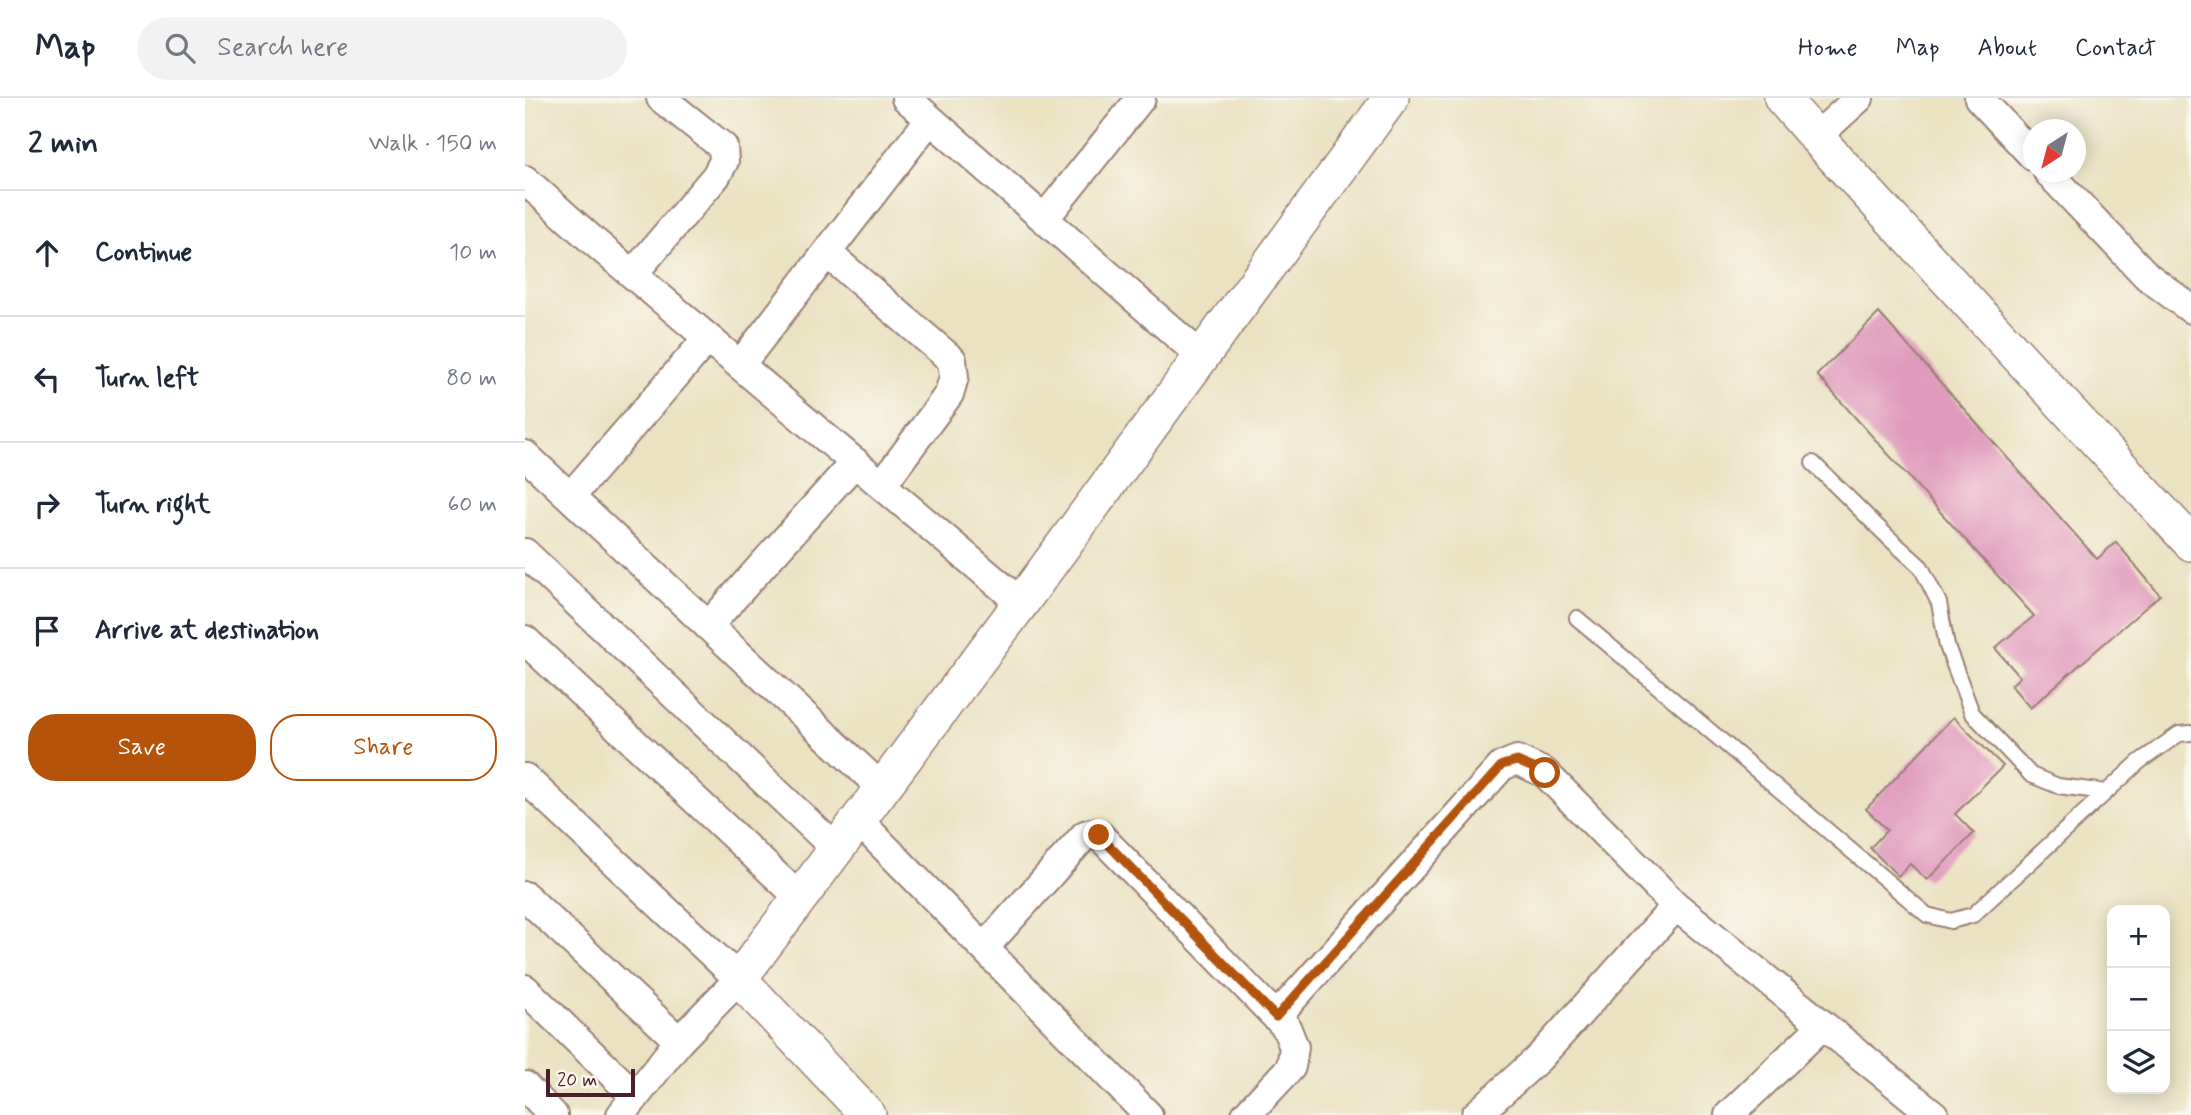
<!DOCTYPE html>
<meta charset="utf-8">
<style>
body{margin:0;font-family:Mynerve,sans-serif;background:#f2f2f3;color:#1f2937}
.controls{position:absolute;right:21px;bottom:21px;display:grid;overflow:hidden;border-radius:14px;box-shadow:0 4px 18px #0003}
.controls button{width:63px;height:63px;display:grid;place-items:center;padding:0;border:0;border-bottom:2px solid #e0e1e3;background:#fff;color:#1f2937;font:35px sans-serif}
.compass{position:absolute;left:1498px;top:21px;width:63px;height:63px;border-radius:50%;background:#fff;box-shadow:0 4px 18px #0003;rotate:216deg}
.scale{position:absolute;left:21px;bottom:18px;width:89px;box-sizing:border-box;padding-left:7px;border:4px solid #4a1f2b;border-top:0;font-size:19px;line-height:24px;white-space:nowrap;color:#4a1f2b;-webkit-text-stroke:5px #fbf7ec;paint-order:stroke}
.stop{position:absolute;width:21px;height:21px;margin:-16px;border:5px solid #b45309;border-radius:50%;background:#fff}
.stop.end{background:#b45309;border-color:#fff;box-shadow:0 2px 7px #0008}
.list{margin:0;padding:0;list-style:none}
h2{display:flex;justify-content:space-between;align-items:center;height:91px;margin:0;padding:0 28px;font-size:30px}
h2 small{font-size:23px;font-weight:400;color:#747a83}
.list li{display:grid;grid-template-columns:46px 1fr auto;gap:21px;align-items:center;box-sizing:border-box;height:126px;padding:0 28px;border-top:2px solid #e0e1e3}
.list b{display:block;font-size:26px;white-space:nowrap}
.list em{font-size:23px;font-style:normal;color:#747a83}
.actions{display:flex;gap:14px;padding:21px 28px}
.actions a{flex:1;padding:16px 0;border:2px solid #b45309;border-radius:28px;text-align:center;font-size:24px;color:#b45309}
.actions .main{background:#b45309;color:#fff}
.icon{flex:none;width:38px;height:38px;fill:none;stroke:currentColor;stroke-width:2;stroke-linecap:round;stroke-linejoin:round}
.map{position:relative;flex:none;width:1666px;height:1017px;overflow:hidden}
header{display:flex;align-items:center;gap:42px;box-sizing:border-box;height:98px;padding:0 35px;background:#fff;border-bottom:2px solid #e0e1e3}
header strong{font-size:33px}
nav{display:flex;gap:38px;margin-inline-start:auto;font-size:24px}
.search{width:490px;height:63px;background:#f2f2f3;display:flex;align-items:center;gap:18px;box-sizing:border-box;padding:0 24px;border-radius:38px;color:#747a83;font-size:26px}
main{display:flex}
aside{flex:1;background:#fff}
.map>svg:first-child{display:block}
</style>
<header>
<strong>Map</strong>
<div class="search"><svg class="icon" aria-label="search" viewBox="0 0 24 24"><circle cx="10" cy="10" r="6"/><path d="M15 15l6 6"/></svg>Search here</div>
<nav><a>Home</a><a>Map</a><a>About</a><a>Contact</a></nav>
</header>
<main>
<aside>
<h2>2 min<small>Walk · 150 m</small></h2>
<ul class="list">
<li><svg class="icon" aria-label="ahead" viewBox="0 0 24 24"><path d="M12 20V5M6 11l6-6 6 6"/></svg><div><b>Continue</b></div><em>10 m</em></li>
<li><svg class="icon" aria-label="left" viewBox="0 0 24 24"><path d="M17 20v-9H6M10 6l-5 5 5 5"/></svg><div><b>Turn left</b></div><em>80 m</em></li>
<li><svg class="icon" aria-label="right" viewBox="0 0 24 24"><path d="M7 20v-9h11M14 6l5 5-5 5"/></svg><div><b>Turn right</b></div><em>60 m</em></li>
<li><svg class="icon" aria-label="arrive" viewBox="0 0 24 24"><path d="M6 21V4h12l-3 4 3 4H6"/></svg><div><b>Arrive at destination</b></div></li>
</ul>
<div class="actions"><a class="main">Save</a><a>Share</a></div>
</aside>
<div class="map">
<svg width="1666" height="1017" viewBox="0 0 1666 1017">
<rect width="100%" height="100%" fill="#fbf7ec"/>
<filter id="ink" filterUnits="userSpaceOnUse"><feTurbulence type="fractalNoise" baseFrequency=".0143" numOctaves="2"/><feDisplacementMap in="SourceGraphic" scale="14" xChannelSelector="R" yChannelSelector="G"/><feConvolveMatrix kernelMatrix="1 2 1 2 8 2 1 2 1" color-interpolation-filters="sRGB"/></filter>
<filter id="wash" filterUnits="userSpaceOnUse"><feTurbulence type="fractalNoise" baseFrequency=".00686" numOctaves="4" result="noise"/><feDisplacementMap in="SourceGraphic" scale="28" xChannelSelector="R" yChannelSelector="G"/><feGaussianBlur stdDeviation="1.57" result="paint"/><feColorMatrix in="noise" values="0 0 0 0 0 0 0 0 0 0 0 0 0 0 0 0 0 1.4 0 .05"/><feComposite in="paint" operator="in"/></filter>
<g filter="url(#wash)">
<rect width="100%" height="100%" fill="#ebe2c2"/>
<g id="blocks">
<path fill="#e09abd" d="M1354,215L1572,461L1591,444L1635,497L1505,610L1486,587L1495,579L1470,550L1509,518L1292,277Z
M1428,619L1478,668L1430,716L1449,735L1402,782L1385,766L1373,778L1345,750L1362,732L1341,711Z"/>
</g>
</g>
<g filter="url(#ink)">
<use href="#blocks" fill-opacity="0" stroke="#9a8076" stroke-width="2"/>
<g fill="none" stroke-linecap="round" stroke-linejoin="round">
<g stroke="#9a8076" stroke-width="18">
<path id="service" d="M1288,365L1364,440L1396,469L1414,505L1422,548L1447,615L1506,677L1533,688L1581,694
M1052,520L1402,817L1426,823L1448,817L1614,664L1654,636L1666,635"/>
</g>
<g stroke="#9a8076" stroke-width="32">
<path id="minor" d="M381,0L677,259
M1454,0L1508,58
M1291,39L1334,0
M1523,74L1622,178L1666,211
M0,82L67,142L496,505
M519,121L616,0
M302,155L427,262L429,279L424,296L357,387
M108,176L191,78L199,63L198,49L136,0
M215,267L405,21
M0,357L357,690
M45,399L183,240
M0,455L312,752
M183,528L330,364
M0,542L275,800
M0,680L214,881L154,943L96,1017
M333,722L623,1017
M0,798L154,943
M459,850L560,737L566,735L574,737L761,929L769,949L766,969L721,1017
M0,891L110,998
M751,919L977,668L992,662L1020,675L1151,808L1409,1017
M0,988L28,1017
M951,1017L1014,960L1151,808
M1204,1017L1298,927"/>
</g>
<g stroke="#9a8076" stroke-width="38">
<path id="tertiary" d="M1257,0L1291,39L1666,445
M343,1017L214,881L496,505L866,0"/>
</g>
<use href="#service" stroke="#fff" stroke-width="14"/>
<use href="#minor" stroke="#fff" stroke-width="28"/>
<use href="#tertiary" stroke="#fff" stroke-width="35"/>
</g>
</g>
<g fill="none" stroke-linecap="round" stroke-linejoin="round" filter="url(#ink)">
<path stroke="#b45309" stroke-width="9" d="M574,737L751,919L977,667L992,663L1020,675"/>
</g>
</svg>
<div class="controls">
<button>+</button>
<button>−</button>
<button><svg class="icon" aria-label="layers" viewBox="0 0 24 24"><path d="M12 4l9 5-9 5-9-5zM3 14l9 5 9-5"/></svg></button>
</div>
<svg class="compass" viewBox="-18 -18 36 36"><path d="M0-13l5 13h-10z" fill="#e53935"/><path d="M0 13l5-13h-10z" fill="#747a83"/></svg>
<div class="scale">20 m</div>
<div class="stop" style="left:1020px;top:675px"></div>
<div class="stop end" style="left:574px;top:737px"></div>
</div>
</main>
